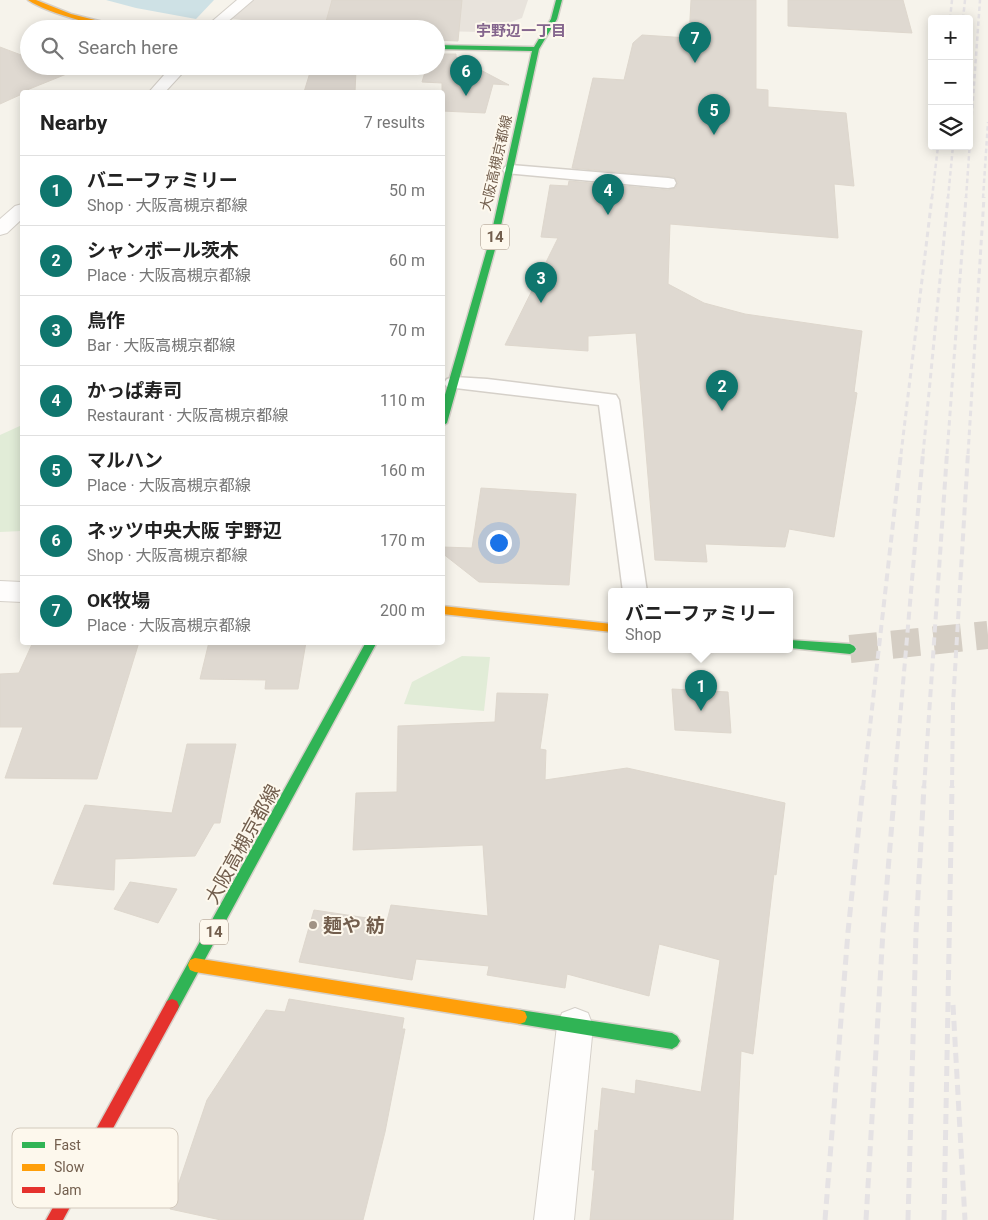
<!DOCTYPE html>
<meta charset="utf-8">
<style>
body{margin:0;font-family:Roboto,"Noto Sans JP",sans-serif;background:#f6f6f6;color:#222}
.controls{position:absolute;right:15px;top:15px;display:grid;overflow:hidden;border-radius:5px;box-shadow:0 2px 12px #0003}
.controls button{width:45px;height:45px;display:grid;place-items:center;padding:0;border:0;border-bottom:1px solid #e0e0e0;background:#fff;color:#222;font:25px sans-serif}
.you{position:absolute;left:498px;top:542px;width:18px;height:18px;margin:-12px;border:4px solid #fff;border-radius:50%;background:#1a73e8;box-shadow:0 0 0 8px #1a73e833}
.badge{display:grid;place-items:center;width:32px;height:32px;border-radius:50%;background:#0f766e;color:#fff;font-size:16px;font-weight:700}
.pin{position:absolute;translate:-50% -41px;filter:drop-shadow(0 1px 2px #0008)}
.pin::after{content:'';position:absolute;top:26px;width:18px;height:15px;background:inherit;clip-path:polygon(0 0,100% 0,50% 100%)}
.popup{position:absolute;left:608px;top:588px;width:185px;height:65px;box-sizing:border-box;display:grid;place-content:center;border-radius:5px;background:#fff;filter:drop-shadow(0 1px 4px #0005);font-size:16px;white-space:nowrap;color:#767676}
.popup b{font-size:19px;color:#222}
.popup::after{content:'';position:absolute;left:50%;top:100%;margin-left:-10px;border:10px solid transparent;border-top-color:#fff}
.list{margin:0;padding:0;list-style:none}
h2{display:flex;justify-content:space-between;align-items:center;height:65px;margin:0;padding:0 20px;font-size:21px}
h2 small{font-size:16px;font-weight:400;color:#767676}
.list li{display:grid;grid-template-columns:32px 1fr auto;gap:15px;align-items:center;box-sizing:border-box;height:70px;padding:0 20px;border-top:1px solid #e0e0e0}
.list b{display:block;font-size:19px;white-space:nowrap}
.list p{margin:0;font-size:16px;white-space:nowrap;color:#767676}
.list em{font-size:16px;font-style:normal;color:#767676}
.icon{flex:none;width:28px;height:28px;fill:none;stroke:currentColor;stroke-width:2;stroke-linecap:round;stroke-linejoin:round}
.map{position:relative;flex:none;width:988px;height:1220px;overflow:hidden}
.search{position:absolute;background:#fff;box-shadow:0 2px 12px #0003;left:20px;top:20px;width:425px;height:55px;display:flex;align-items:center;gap:12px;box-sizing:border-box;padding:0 18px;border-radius:28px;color:#767676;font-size:19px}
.panel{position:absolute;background:#fff;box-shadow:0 2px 12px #0003;left:20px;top:90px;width:425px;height:555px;border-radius:5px}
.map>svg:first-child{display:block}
</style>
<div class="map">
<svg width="988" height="1220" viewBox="0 0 988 1220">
<rect width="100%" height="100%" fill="#f6f3eb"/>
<path fill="#e8e3dc" d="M254,0H528L522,18L482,32L436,31V29L287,27L229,18Z"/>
<path fill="#e1ecd7" d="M22,425V531L0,532V435Z
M462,656L490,657L484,711L404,704L412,682Z"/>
<path fill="#cee1e5" d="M106,0H214L196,19L136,8Z"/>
<path fill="#dfd9d1" stroke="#ded7cd" d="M332,0H462L458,41L436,40V29H324Z
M691,0H756V89L768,90V107L846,113L854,186L834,184L838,238L670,224L668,284L704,303L745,314L862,331L854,392L857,393L834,537L789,529L785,547L705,544L707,562L655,560L636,333L588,336V351L505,345L558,238L541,237L550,185L568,186L569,181L668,190L676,188L678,182L674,177L572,168L593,78L624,80L633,43L642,35L689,38Z
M788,0H903L912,33L788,26Z
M0,47L29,58V66H52L69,73L22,92V94L0,104Z
M436,54H456V57L509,85L493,84L485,113L442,111V83L422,82L425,72L356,70L355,92H304L312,66H436Z
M481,488L576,494L569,585L479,582L442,553V547L472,548Z
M33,642H139L97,779L5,778L23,727H0V674L19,673Z
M209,642H306L298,689H265L266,680L200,679Z
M672,689L728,692L731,733L675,730Z
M497,693L548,694L540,749L546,750L545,780L627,768L785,803L776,875L774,874L753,1054L741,1051L733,1220H590L595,1170H592L595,1130L598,1131L602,1088L635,1094L636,1080L701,1092L720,960L659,944L649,996L567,974L565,988L487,975L489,966L416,959L412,980L299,962L314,910L387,921L391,905L488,916L483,845L353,850L356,793L397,792L398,726L495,722Z
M187,744H236L220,823H214L195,856L115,859L114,890L53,884L85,805L172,813Z
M130,882L177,889L158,923L114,909Z
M289,999L404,1018L402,1029H405L385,1132L363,1220H221L170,1209L207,1100L266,1010L285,1012Z"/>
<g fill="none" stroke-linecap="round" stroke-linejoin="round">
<path stroke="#d5cec4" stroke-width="28" stroke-dasharray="28 14" stroke-linecap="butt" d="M850,649L988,635"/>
<g stroke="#d5d0c9" stroke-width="3">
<path id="lane" d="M511,165L668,178L674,179L676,183L674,187L668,188L505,173L503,170L505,167Z
M454,377L487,379L616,395L619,400L647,592H623L599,405L447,387L444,383L447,379Z"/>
</g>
<g stroke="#d5d0c9" stroke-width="2">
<path id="street" d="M237,0H253L219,29H203Z
M172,66H189L165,92H149Z
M22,204V219L7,233L0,235V219L15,206Z
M0,581L22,582V602L0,601Z
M575,1008L588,1013L593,1026L574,1220H534L557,1026L562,1013Z"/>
</g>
<g stroke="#d6d0c9" stroke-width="3">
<path id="fast" d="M556,0H562L557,19L539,49L499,235L447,423L442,426V405L491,235L532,51L436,49V45L534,47L551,19Z
M790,640L850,644L854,646L856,649L854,652L850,654L790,648Z
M366,642H377L177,1011L172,1013L167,1011L165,1006L167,1001Z
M520,1010L672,1033L677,1036L680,1041L677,1046L672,1049L520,1024L515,1022L513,1017L515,1012Z"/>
</g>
<g stroke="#d6d0c9" stroke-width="3">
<path id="slow" d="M28,0H36L71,14L131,29C105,29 49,14 28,0Z
M442,606L612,624V632L442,614Z
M195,958L520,1010L525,1012L527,1017L525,1022L520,1024L195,972L190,970L188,965L190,960Z"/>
</g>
<g stroke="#d6d0c9" stroke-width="3">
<path id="jam" d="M172,999L177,1001L179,1006L177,1011L63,1220H46L167,1001Z"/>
</g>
<use href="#lane" fill="#fefdfc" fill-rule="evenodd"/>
<use href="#street" fill="#fefdfc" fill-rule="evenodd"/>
<use href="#fast" fill="#30b455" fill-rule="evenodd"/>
<use href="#slow" fill="#ff9f0a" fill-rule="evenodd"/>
<use href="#jam" fill="#e5322d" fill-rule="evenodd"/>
<path stroke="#e5e2e4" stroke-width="2.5" stroke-dasharray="4.5 3" stroke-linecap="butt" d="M950,19L952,0
M963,19L965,0
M932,198L938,146
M948,198L953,146
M966,198L980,0
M983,198L988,122"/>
<path stroke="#e5e2e4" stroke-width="3" stroke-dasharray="5.5 4" stroke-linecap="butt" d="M901,454L932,197
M923,454L948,197
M947,454L966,197
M968,454L984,197"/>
<path stroke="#e5e2e4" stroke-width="4" stroke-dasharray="8 5" stroke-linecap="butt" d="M863,788L901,453
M894,788L923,453
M924,788L947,453
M952,788L953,704L968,453"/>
<path stroke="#e5e2e4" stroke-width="5" stroke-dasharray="10 6" stroke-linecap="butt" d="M953,1005L965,1220
M825,1220L848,932L863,786
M866,1220L883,931L895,786
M908,1220L916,932L924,786
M944,1220L952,786"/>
</g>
<circle fill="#a09284" stroke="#fdf8ed" stroke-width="2" cx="313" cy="925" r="5"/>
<g text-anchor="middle" stroke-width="4" stroke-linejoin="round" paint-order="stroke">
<g font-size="14" fill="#725e4d" stroke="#fdf8ed">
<text transform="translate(496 163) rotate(-77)" y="5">大阪高槻京都線</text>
</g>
<g font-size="15" font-weight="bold" fill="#84658d" stroke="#fdf8ed">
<text x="521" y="36">宇野辺一丁目</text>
</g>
<g fill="#fdf8ed" stroke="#9c8c7d" stroke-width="1">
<rect x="481" y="224.5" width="28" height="25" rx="4"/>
<rect x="200" y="919.5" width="28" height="25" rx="4"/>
</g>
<g font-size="15" font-weight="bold" fill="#725e4d">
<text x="495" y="242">14</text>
<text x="214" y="937">14</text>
</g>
<g font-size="19" fill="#725e4d" stroke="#fdf8ed">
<text transform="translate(242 844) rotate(-61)" y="7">大阪高槻京都線</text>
</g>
<g font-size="19" font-weight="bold" fill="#725e4d" stroke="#fdf8ed" text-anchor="start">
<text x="323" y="932">麺や 紡</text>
</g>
</g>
<rect x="12" y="1128" width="166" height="80" rx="8" fill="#fdf8ed" stroke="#d3cabd" stroke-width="1"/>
<rect x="22" y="1142" width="23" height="6" fill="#30b455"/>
<rect x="22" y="1164" width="23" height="7" fill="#ff9f0a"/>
<rect x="22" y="1187" width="23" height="6" fill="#e5322d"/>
<g font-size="14" fill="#725e4d">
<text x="54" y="1150">Fast</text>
<text x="54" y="1172">Slow</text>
<text x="54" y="1195">Jam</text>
</g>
</svg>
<div class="controls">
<button>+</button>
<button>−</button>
<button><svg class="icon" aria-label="layers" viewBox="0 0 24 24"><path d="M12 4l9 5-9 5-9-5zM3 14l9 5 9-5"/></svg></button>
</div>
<div class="you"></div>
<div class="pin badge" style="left:701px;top:711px">1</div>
<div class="popup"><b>バニーファミリー</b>Shop</div>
<div class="pin badge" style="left:722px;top:411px">2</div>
<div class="pin badge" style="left:541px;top:303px">3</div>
<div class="pin badge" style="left:608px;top:215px">4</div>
<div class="pin badge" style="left:714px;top:135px">5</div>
<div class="pin badge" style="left:466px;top:96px">6</div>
<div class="pin badge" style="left:695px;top:63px">7</div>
<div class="search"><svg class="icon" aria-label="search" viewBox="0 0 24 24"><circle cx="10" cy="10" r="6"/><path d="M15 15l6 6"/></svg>Search here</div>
<section class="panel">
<h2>Nearby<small>7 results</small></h2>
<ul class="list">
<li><span class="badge">1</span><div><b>バニーファミリー</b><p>Shop · 大阪高槻京都線</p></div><em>50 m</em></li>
<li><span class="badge">2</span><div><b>シャンボール茨木</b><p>Place · 大阪高槻京都線</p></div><em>60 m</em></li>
<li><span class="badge">3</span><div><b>鳥作</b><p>Bar · 大阪高槻京都線</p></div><em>70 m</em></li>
<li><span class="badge">4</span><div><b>かっぱ寿司</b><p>Restaurant · 大阪高槻京都線</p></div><em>110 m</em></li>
<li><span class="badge">5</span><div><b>マルハン</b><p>Place · 大阪高槻京都線</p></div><em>160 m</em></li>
<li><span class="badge">6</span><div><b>ネッツ中央大阪 宇野辺</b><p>Shop · 大阪高槻京都線</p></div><em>170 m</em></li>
<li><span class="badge">7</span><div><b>OK牧場</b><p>Place · 大阪高槻京都線</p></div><em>200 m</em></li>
</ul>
</section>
</div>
